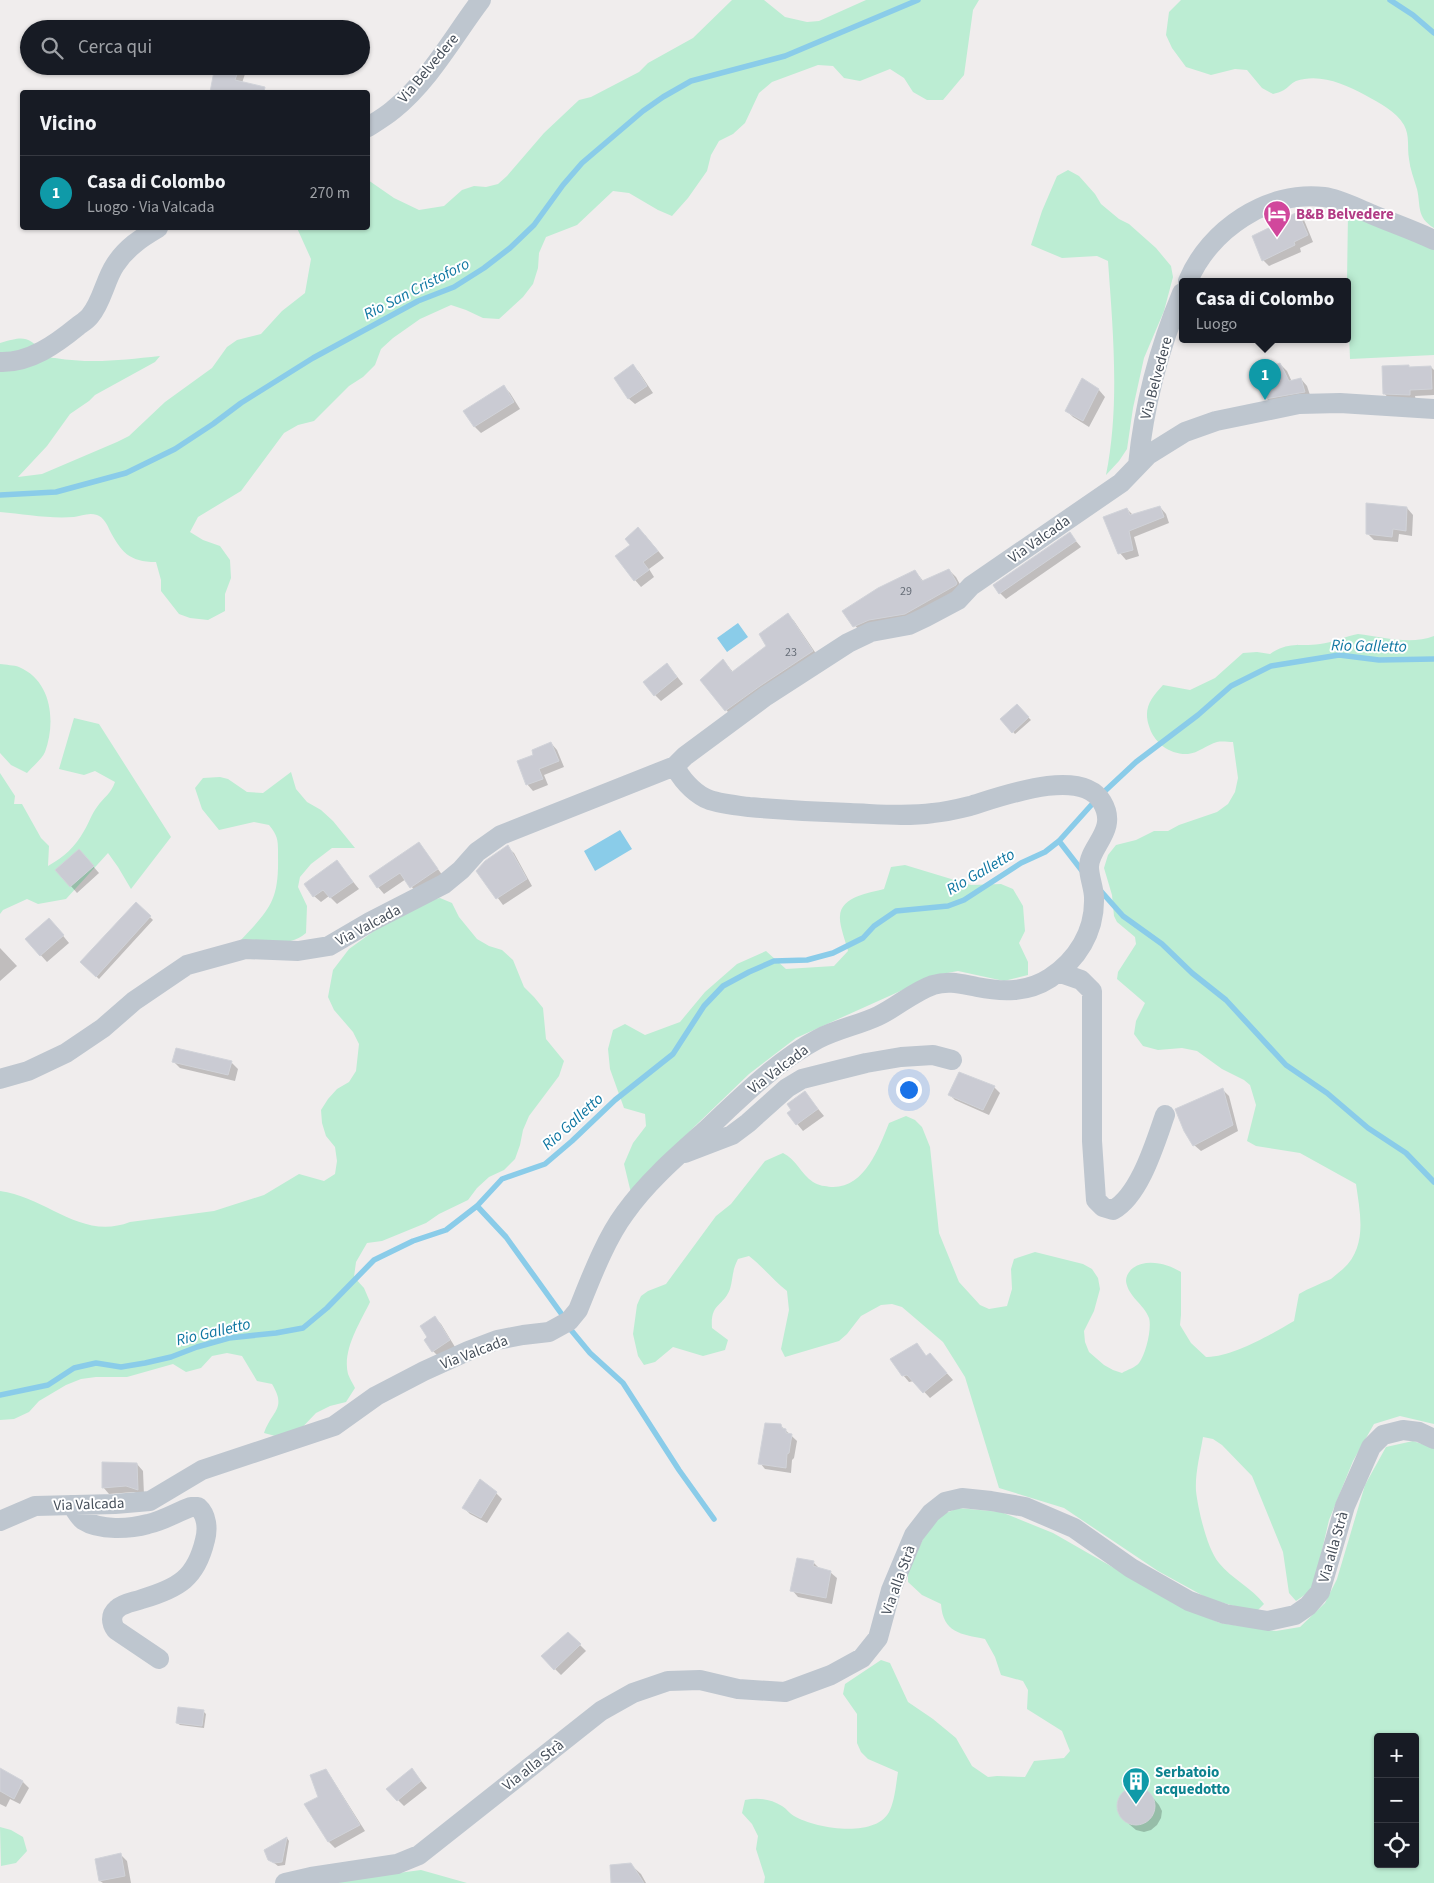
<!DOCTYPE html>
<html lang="it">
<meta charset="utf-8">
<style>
body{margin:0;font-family:"Source Sans 3",sans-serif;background:#20242c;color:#f1f3f6}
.controls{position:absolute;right:15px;bottom:15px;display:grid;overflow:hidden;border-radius:5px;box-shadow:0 1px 4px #0004}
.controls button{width:45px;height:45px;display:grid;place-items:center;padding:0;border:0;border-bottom:1px solid #363941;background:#171b24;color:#f1f3f6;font:25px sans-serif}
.you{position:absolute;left:908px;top:1089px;width:18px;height:18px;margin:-12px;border:4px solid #fff;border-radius:50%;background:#1a73e8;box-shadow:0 0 0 8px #1a73e833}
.badge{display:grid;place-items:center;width:32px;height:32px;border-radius:50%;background:#db2777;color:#fff;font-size:16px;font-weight:700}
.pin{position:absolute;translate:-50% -41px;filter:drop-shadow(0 1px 2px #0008)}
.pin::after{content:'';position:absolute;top:26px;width:18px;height:15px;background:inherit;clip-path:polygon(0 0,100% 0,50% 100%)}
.popup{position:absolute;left:1179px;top:278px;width:172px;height:65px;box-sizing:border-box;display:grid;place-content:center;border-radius:5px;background:#171b24;filter:drop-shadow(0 1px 4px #0005);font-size:16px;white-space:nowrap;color:#9ea1a6}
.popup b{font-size:19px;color:#f1f3f6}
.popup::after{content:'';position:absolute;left:50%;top:100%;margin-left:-10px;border:10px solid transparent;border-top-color:#171b24}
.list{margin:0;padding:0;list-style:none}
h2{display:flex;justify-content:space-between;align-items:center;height:65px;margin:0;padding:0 20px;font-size:21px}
h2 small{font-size:16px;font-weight:400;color:#9ea1a6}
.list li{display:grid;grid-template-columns:32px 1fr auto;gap:15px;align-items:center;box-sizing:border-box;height:75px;padding:0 20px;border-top:1px solid #363941}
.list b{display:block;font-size:19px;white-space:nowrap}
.list p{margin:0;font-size:16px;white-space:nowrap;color:#9ea1a6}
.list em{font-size:16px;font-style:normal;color:#9ea1a6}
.icon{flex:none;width:28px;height:28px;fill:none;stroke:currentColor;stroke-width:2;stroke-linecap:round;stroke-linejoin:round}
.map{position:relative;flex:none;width:1434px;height:1883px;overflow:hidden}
.search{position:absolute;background:#171b24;box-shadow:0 1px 4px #0004;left:20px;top:20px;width:350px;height:55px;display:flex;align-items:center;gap:12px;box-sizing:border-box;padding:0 18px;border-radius:28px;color:#9ea1a6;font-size:19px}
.panel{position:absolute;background:#171b24;box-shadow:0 1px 4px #0004;left:20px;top:90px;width:350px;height:140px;border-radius:5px}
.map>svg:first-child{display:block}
</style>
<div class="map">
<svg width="1434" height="1883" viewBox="0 0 1434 1883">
<rect width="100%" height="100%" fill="#f0eded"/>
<path fill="#bcedd3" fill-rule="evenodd" d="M732,0H764L785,17L807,22L819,21L866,0H979L973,10L964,75L943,100H927L913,92L904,78L890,69L860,81L844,78L833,66L818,65L772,82L759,93L745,123L733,134L719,141L711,155L707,171L688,198L672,216L658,210L629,193L613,191L577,225L546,237L539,253L538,268L533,284L523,297L499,319L483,318L466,310L451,305L420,319L393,338L381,349L375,365L363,377L349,386L314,421L298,425L284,433L241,491L198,517L190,532L203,540L220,546L230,560L231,578L225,594V611L208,620L190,618L179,614L161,591V580L156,562C129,562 121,552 109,529C107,524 103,517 97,515C89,512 81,516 74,517C49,519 24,514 0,512V343C25,336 26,336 45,353C49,356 50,358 55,358C92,364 123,360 160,356L155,362L95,395L89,401L70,414L47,446L18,477L42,474L117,442L129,436L165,402L212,368L227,347L237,340L261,334L282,311L305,293L311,259L297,228H368V180L394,198L419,210L444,206L462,190L474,186L486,187L498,184L507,176L544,133L579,100L591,97L639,72L648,63L693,38Z
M1181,0H1434V228C1416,217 1421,206 1417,189C1414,179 1410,169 1409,159C1407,147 1410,136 1404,125C1396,111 1379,103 1365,95C1344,84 1320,73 1296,81C1291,83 1288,88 1284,90C1281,92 1276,93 1273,94L1262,88L1247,70L1235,69L1211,75L1186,67L1172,48L1166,35L1169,12Z
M1068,170L1079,176L1095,194L1101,204L1119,219L1129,224L1156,248L1171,266L1173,277L1164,311L1144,358L1133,408L1127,449L1119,461L1106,475C1120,406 1113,331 1108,261L1097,256L1062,258L1031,245L1042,211L1057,176Z
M1348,214L1434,249V355L1350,359L1347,281Z
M1358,634C1382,637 1411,645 1434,636V1424L1400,1416L1374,1424L1353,1461L1329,1520L1313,1589L1296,1601L1289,1593L1283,1552L1252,1476L1222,1445L1213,1439L1203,1437C1200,1455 1195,1473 1196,1491C1198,1509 1207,1549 1219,1563C1232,1579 1252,1588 1264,1604L1256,1612L1209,1599L1158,1571L1064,1508L999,1488L965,1377L943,1342L902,1307L892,1304L881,1305L861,1316L847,1334L839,1341L785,1357L781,1349L789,1310L787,1291C773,1280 763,1267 749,1256L738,1259C732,1270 733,1279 730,1289C723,1307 710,1303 712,1328L728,1340L725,1350L703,1356L673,1347L655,1362L644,1365L638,1356L633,1334L637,1305L641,1296L648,1291L666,1284L716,1216L731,1204L765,1161L783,1153C796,1159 801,1174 813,1182C819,1186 825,1186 831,1187C864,1189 879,1148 889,1123L906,1116L915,1120L922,1127L930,1147L939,1233L959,1282L980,1305L989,1309L1007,1306L1012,1289L1011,1269L1014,1259L1035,1252L1083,1264L1092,1269L1098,1278L1100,1289L1094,1311L1084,1331L1085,1342L1089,1352L1104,1365L1113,1370L1122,1373C1127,1370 1136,1367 1139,1363C1146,1354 1152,1328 1149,1318C1144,1304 1128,1297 1126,1281C1126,1276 1129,1271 1133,1268C1147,1258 1168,1264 1181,1272V1315L1180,1325L1191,1343L1206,1357C1231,1358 1272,1334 1294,1321L1299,1294C1309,1288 1320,1284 1331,1279C1335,1276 1339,1272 1343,1269C1368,1246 1360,1213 1356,1184L1300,1153L1256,1146L1247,1141L1256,1105L1250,1085L1244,1080L1222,1069L1197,1051L1182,1048L1158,1050L1143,1046L1134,1034L1136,1021L1145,1003L1117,979L1118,972L1136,944L1135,937L1117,922L1114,916L1112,895L1104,868L1108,855L1116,845L1136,840L1154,831H1168L1179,825L1217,812L1228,804L1235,792L1238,778L1233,742C1228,742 1222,741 1217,742C1207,745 1198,753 1188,754C1170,755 1154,743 1149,726C1143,708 1151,698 1163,685L1190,690L1215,678L1243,653L1257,652L1270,654C1289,641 1298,647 1320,644C1332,643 1346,636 1358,634Z
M0,664C6,665 14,665 19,667C52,681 56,722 45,752C42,759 32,767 27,773L11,765L0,753Z
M74,718L99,724L171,837L131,889L118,867L108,853L66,899L38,904L27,899L3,910L0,914V773L15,796L14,804H22L41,838L49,846L48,866C64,857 75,847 84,831C89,823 91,815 97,807C104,797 111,794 115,782L95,771L84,775L59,769Z
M291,772L296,789L307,802L321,810L333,821L355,848H332L311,864L300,877L298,887L307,906L306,933C289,948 261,942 240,941C269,910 279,902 278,857C278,842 279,837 269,825L254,822L219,830L202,809L195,788L203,778L220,777L228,779L247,792L263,793Z
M905,865L971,885L1001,884L1013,889L1023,906L1025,931L1019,943L1028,962V975L1004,981L958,971L936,975L796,1038L749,1074L694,1127L631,1193L624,1164L633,1143L646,1126L645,1114L624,1108L610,1069L608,1049L613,1030L625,1024L645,1035L680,1022L705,992L737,964L766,951L786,969L834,966L848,951C846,942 839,925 840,916C841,896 870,893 884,889L891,867Z
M440,898L452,903L459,917L477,939L489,946L502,950L513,960L524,987L534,997L543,1008L546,1039L564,1061L559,1076L529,1116L523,1130L520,1145L515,1159L504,1170L489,1177L477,1188L468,1200L439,1214L426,1223L382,1241L367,1243L356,1262L354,1277L364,1288L370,1302C360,1323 342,1350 348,1374C350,1379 353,1384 355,1388L346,1402L330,1406L316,1413L294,1436L279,1437L264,1433C272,1410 287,1409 272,1384L257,1381L242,1356L227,1353L212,1356L201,1368L186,1372L173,1364L127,1377H96L81,1379L66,1385L39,1401L29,1412L14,1419L0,1420V1191C47,1197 81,1241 130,1222L214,1211L264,1195L299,1174L324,1181L335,1174L337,1161L335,1147L326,1136L322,1123L321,1110L328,1099L337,1089L349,1082L356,1071L359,1044L353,1032L334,1010L328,997L333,970L349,949L381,926L427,901Z
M1413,1441L1434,1448V1883H764L765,1877L756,1849L758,1836L752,1824L742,1813L745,1800C758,1797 771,1799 782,1806C787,1809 790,1814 794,1816C816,1829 878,1839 890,1810C895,1799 896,1784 898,1772L868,1759L861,1752L857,1743V1714L843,1694L845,1684L881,1660L890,1663L908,1702L933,1719L956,1738L972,1766L988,1777L997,1776L1025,1777L1034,1761L1064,1758L1070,1751L1062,1731L1027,1709L1028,1690L1023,1681L1001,1675L995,1657L985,1639C961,1634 943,1633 941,1604L922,1595L908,1582V1572L932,1519L958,1508L1001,1512L1053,1533L1177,1604L1220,1623L1276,1631L1300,1627L1325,1603L1337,1579L1365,1485L1386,1447ZM1378,1737H1415V1864H1378Z
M0,1827L11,1830L23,1837L27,1851L16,1863L1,1866Z
M421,1870L467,1883H331L338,1881Z"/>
<path fill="#8acce9" d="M738,623L748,637L727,652L717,638Z
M620,830L632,849L595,871L584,851Z"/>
<path fill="#0003" d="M216,66L239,68L245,74L242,83L255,90V92H211Z
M1297,213L1304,220L1313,242L1300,248L1301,252L1269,266L1263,260L1284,222Z
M1280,364L1287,371L1292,382L1301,379L1307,386L1311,398L1273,405L1266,398Z
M633,366L639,372L653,393L635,404L628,398Z
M1431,367L1434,370V395L1415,396L1416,401L1390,400L1384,393L1410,368Z
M1083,380L1099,390L1105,397L1089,427L1073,417L1067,411Z
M504,387L510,393L520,409L481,433L475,427L465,411Z
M1160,507L1166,514L1169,523L1134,537L1139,556L1126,560L1120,553L1127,509L1133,515Z
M1407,508L1413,515L1412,536L1399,534L1398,542L1374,540L1367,533Z
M1070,534L1081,547L1006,599L1000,593Z
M645,535L664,558L649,569L654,577L641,587L635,580Z
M949,570L956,577L963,590L912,620L861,633L844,611L915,571L924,582Z
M788,615L794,621L819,658L732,717L702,680L723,660L733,672L767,647Z
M667,664L683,684L661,701L655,695Z
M1017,706L1031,720L1015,734L1001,719Z
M551,743L557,750L564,767L544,775L548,785L533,791L527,784L535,755Z
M419,843L443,876L417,894L406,879L384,894L378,887Z
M507,847L514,853L532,886L503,905L478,871Z
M85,857L99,873L77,893L57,870Z
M337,862L359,889L337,904L329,896L321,902L314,896Z
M136,904L153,920L99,979L81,962Z
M55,926L69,943L47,962L27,940Z
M0,948L17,966L0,981Z
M174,1062H231L238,1069L235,1081L180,1068Z
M994,1087L1000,1093L989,1115L955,1100L950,1095Z
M1223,1090L1229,1096L1238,1131L1201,1151L1194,1145Z
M805,1093L824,1116L803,1131L789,1114Z
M435,1318L441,1324L455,1347L439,1357L433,1351Z
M916,1344L927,1357L936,1361L953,1380L930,1398L914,1381L909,1382L903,1375Z
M780,1425L797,1441L794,1458L792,1460L791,1473L765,1469L760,1463Z
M137,1464L143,1471L144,1495L134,1492L109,1494L103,1487Z
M496,1493L502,1499L487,1523L470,1514L464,1508Z
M813,1562L820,1569L830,1572L837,1578L832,1604L798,1597L792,1590Z
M568,1633L586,1651L561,1675L542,1656Z
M203,1711L206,1714L204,1728L180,1725L177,1723Z
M0,1770L23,1782L29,1788L20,1804L10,1799L6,1807L0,1804Z
M325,1770L331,1777L365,1831L335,1848L329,1842L305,1805L320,1797Z
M412,1770L427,1788L404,1806L398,1800Z
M1135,1788L1142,1789L1148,1792L1159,1805L1162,1811L1161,1818L1157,1825L1151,1830L1144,1832L1136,1830L1123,1819L1119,1813L1118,1807L1123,1794L1128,1790Z
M287,1838L289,1841L285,1865L278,1866L269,1859Z
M121,1855L127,1861L131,1883H103L100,1881L96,1860Z
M630,1864L641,1874L646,1883H612Z"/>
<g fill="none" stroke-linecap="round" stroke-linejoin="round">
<path stroke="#8acce9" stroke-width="5.5" d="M1390,0L1413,15L1434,33
M0,495L56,492L126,473L175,449L213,424L241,403L313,358L418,301L454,287L484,268L510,248L534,225L563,185L582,163L643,111L663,97L691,81L785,56L918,0
M1106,790L1136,762L1198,715L1231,686L1271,666L1339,655L1379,660L1434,659
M1059,841L1083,872
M1099,889L1123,916L1162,944L1192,973L1226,1000L1286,1065L1327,1093L1368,1128L1406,1153L1434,1182
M477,1206L506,1237L563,1316
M571,1330L590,1353L623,1383L679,1470L714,1519
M0,1395L48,1385L74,1368L96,1363L121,1367L145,1363L171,1357L197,1347L229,1338L276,1333L303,1328L327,1308L374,1260L413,1241L446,1230L477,1206L502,1179L545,1164L572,1141L615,1100L673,1054L704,1006L723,986L749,972L774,961L807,960L833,953L863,938L874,926L896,911L948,906L964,900L1021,863L1045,852L1059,841L1094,802"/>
</g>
<path fill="#cacbd3" stroke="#d1d3d9" d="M215,66H240L235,80L265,87L264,92H210Z
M1298,212L1308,235L1294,242L1295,245L1262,261L1252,236L1283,221L1282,219Z
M1280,363L1289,381L1301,378L1305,392L1265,399L1256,372Z
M633,364L647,386L628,399L614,378Z
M1409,365V367L1431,366L1432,389L1410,390V395L1383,394L1382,366Z
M1082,378L1099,389L1083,421L1065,411Z
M504,385L514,402L474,427L463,411Z
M1366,503L1407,507L1406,531L1393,529L1392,537L1366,534Z
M1160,506L1164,517L1129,531L1133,550L1118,554L1103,517L1127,508L1130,515Z
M638,527L658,551L643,562L649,570L634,581L615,556L630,545L625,539Z
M1070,532L1076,541L999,594L993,585Z
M949,569L957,583L956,585L905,614L869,620L853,627L842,611L878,588L915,570L922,581Z
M788,613L813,651L760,686L725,711L700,680L723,659L732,672L766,646L759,634Z
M667,663L677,677L654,696L643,682Z
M1017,704L1029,717L1012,733L1000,719Z
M551,742L559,761L539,769L543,779L526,785L517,761L533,755L532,750Z
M419,842L438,869L410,888L400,873L377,888L369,876Z
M508,845L527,879L496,899L476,871L485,861Z
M79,849L94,866L70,887L55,870Z
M337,860L353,882L330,898L323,890L313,897L304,884Z
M136,902L151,916L96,977L80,962Z
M49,918L64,935L40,956L25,939Z
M176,1048L232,1061L228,1075L172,1062Z
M959,1072L995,1086L983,1110L948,1095Z
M1223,1088L1233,1125L1193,1146L1184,1131L1175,1109Z
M805,1091L818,1109L796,1125L787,1113L791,1110L787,1104Z
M435,1316L450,1340L432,1352L424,1340L427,1337L420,1326Z
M917,1343L926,1356L930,1353L947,1373L923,1393L907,1375L902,1376L890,1359Z
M765,1423L781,1424L782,1428L786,1429V1433L792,1434L789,1453L787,1454L786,1468L758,1464Z
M102,1462L137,1463L138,1490L126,1486L102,1488Z
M480,1479L497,1492L481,1518L462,1508Z
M797,1558L814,1561L813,1566L831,1571L826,1598L790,1591Z
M568,1632L581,1644L554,1670L541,1656Z
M178,1707L204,1710L202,1726L176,1723Z
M0,1768L23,1781L14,1799L0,1791Z
M412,1768L421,1781L397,1801L386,1789Z
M326,1769L360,1825L328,1842L304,1804L318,1797L310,1775Z
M1117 1806a19 19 0 1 1 38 0a19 19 0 1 1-38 0Z
M287,1837L282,1862L274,1863L268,1860L264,1850Z
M121,1853L125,1876L99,1881L95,1859Z
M631,1863L644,1883H611L610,1865Z"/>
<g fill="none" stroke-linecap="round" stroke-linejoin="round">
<path stroke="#bec6cf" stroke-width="20" d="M368,127C376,122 386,116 393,110C430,80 453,37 481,0
M1188,281C1209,230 1268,190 1324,197C1340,199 1356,208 1371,214C1392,223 1413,230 1434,240
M0,362C30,363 56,344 78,326C82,323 87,320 90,316C102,302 105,280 115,265C126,248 141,238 158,228
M1138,465C1144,405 1159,348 1182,293
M1058,972L1081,980L1092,991V1141L1096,1200L1103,1207L1113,1210C1140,1195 1155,1143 1165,1115
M0,1079L28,1071L66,1053L103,1028L134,1001L187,965L245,949L298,951L329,946L370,922L444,884L461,870L477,852L501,835L675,766
M685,1153L732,1135L748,1123L787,1088L802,1079L866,1063L901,1057L933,1055L952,1060
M72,1505C75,1510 79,1517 83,1520C100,1531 130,1529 148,1524C163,1521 177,1512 191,1507H198C207,1515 208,1529 205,1540C196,1578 179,1588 142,1599C134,1602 123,1603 117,1609C110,1615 111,1623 116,1630L159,1659
M0,1521L35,1506L115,1504L150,1501L202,1470L334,1426L376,1396L424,1371L468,1351L497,1340L523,1335L549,1332L569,1321L578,1310C591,1278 605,1240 625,1213C647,1182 677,1156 705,1131C738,1100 778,1060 818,1039C837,1029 859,1025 878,1016C897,1007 913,992 933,985C949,980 961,984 977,987C1002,992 1027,993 1050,978C1077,960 1095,932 1094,898C1094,888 1089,877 1089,867C1089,846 1119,830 1102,802C1081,766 1000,797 970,806C958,809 945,812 933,813C906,817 878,814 850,813C816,812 782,810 749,807C735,805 717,804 705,798C693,792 680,778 675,766L685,756L766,696L848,643L871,632L909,625L926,617L958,600L971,586L1121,483L1148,455L1185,432L1216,421L1299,404L1340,403L1434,409
M285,1883L311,1877L397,1864L419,1855L601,1711L633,1693L668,1681L700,1680L738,1689L785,1692L831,1675L862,1658L878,1638L891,1590L914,1535L931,1513L945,1502L962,1498L991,1501L1025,1507L1074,1528L1131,1568L1189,1601L1225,1614L1268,1621L1295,1615L1308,1606L1320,1592L1345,1506L1371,1447L1383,1435L1403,1430L1419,1432L1434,1439"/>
</g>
<defs>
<g id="hotel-pin" transform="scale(1.4375)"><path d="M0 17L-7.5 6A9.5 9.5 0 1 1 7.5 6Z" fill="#d1479c" stroke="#fff"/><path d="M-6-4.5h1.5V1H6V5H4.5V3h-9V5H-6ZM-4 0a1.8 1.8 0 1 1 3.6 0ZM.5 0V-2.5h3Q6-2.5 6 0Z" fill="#fff"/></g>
<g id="building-pin" transform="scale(1.4375)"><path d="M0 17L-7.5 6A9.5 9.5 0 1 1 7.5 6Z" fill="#0f9aa8" stroke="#fff"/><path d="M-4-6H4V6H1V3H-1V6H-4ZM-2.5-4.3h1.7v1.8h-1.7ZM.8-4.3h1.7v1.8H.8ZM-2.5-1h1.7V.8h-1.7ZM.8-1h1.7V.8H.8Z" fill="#fff"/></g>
</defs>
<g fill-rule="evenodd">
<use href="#hotel-pin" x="1277" y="214"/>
<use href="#building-pin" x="1136" y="1781"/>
</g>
<g text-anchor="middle" stroke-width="4" stroke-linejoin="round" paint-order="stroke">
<g font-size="12" fill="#676e78">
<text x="906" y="595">29</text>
<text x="791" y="656">23</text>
</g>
<g font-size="15" fill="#464f5a" stroke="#fff">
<text transform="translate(428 68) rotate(-50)" y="5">Via Belvedere</text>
<text transform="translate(1156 378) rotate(-75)" y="5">Via Belvedere</text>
<text transform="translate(1039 539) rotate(-35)" y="5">Via Valcada</text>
<text transform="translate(368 925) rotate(-28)" y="5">Via Valcada</text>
<text transform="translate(778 1069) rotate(-37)" y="5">Via Valcada</text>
<text transform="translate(474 1352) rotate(-21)" y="5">Via Valcada</text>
<text transform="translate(89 1504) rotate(-2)" y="5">Via Valcada</text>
<text transform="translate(1333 1547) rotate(-74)" y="5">Via alla Strà</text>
<text transform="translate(898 1580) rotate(-70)" y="5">Via alla Strà</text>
<text transform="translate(533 1765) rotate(-38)" y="5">Via alla Strà</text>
</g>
<g font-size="15" font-weight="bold" fill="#b23c85" stroke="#fff" text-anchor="start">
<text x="1296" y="219">B&amp;B Belvedere</text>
</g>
<g font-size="15" font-weight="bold" fill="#0d838f" stroke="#fff" text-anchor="start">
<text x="1155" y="1777">Serbatoio<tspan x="1155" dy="17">acquedotto</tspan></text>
</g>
<g font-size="16" font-style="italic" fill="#1077a2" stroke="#fff">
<text transform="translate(416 288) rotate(-27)" y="6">Rio San Cristoforo</text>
<text transform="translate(1369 645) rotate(1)" y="6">Rio Galletto</text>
<text transform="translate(980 871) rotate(-30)" y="6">Rio Galletto</text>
<text transform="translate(572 1121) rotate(-42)" y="6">Rio Galletto</text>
<text transform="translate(213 1331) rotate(-13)" y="6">Rio Galletto</text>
</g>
</g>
</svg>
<div class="controls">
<button>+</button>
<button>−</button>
<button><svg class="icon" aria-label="locate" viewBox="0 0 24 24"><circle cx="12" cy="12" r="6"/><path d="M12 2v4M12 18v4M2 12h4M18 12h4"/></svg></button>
</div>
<div class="you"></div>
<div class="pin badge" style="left:1265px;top:400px;background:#0f9aa8">1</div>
<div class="popup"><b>Casa di Colombo</b>Luogo</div>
<div class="search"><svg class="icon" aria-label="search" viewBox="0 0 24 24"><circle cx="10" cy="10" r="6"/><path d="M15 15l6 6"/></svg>Cerca qui</div>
<section class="panel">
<h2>Vicino<small></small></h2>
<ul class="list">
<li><span class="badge" style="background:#0f9aa8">1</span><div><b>Casa di Colombo</b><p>Luogo · Via Valcada</p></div><em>270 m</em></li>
</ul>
</section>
</div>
